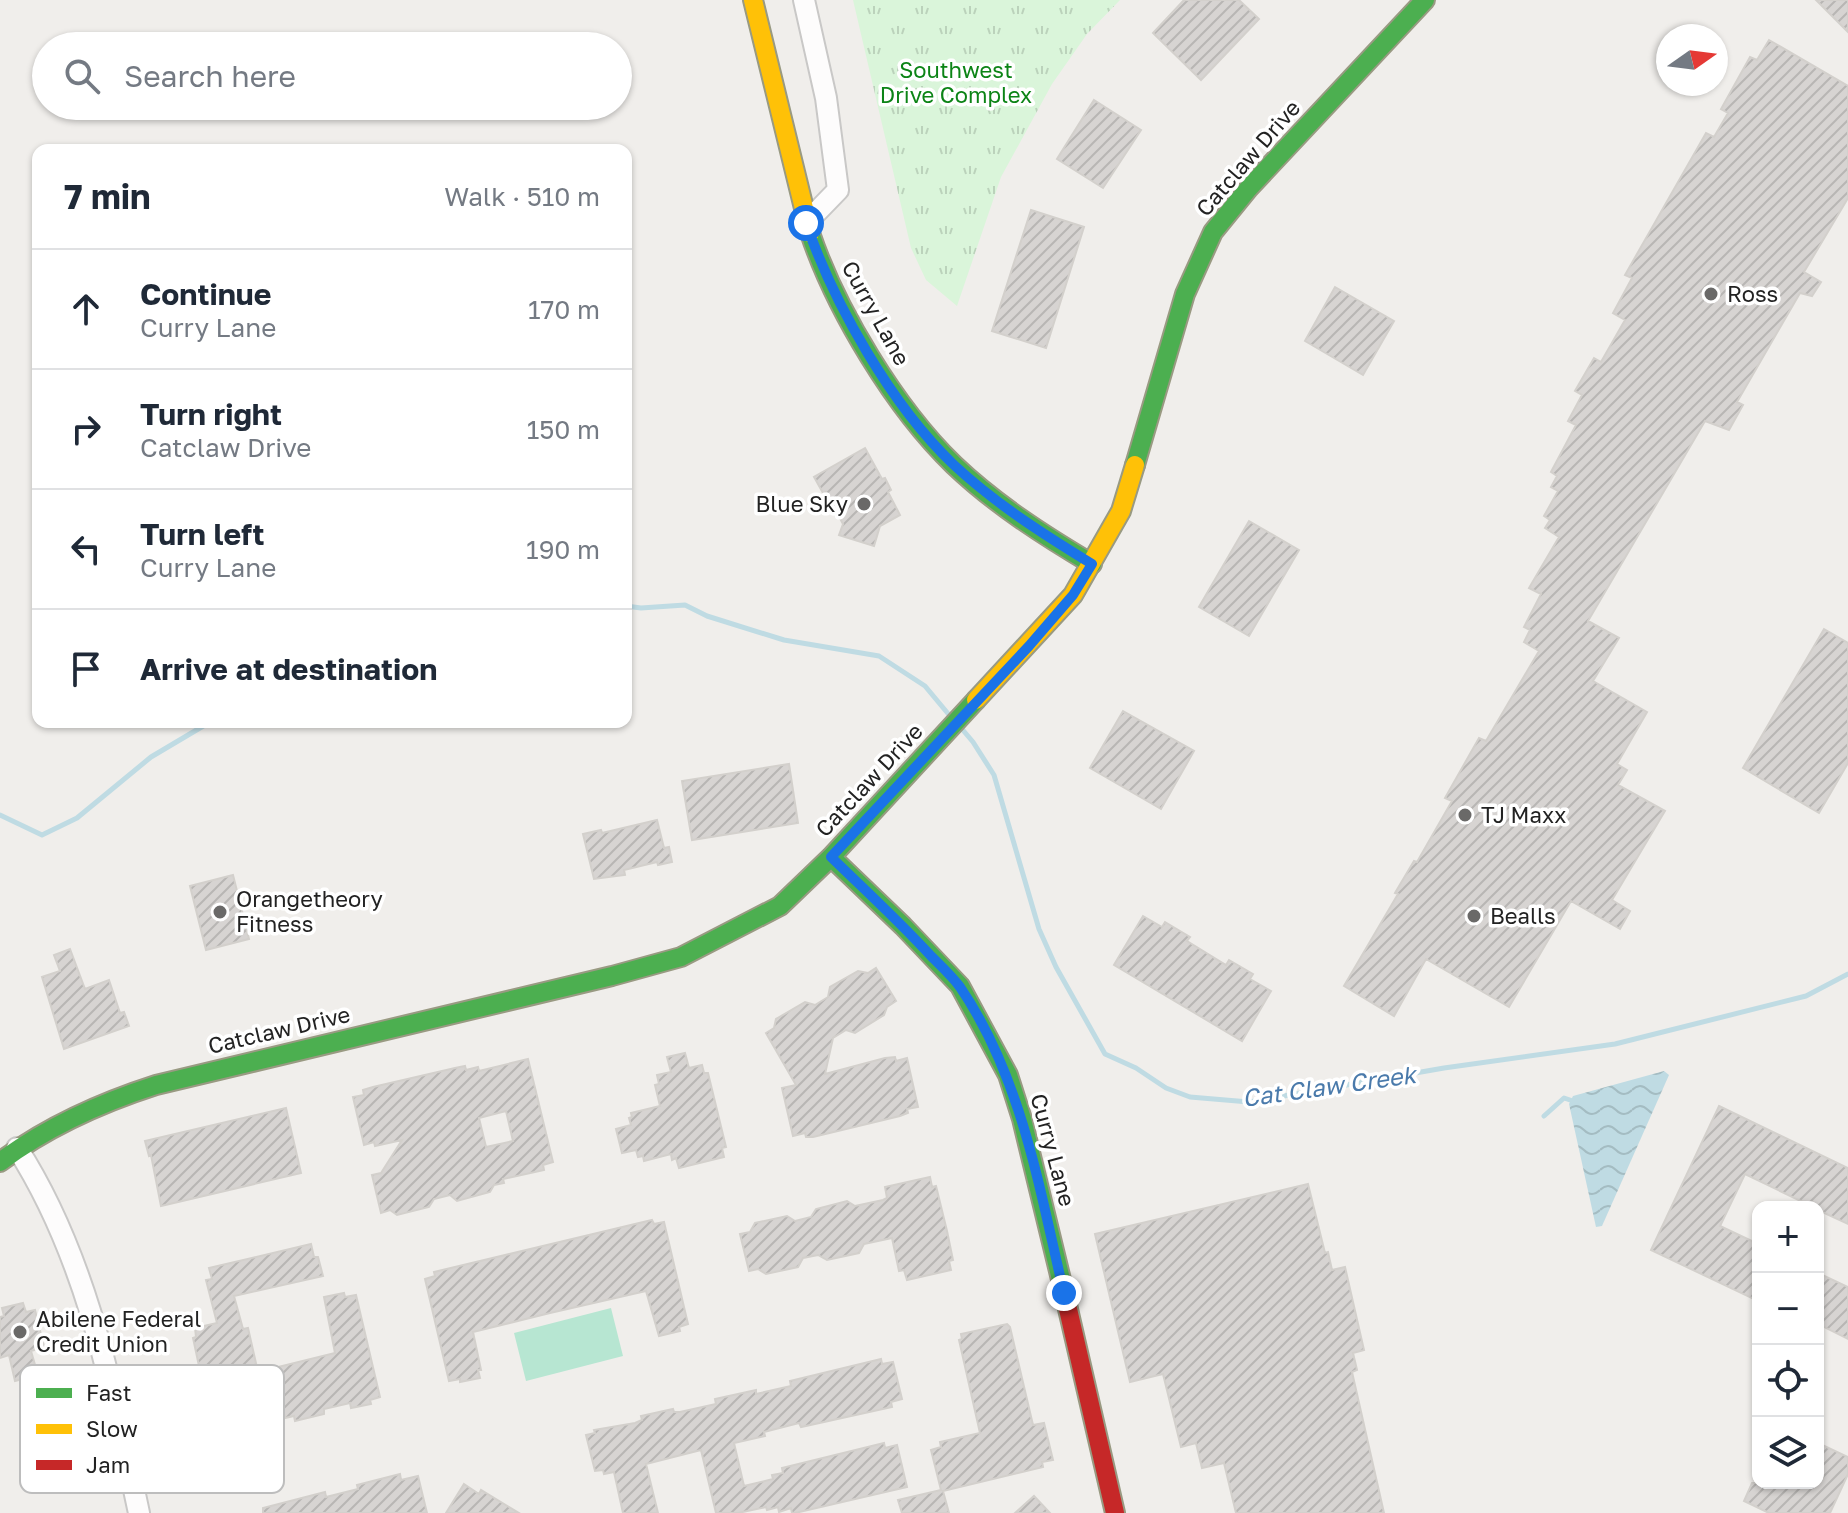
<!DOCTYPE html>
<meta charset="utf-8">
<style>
body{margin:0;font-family:"Golos Text",sans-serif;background:#f2f2f3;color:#1f2937}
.controls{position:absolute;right:24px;bottom:24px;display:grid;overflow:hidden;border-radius:16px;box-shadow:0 2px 6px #0004}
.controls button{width:72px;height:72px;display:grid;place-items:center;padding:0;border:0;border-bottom:2px solid #e0e1e3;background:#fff;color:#1f2937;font:40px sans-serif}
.compass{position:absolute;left:1656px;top:24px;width:72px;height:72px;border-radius:50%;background:#fff;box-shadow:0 2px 6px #0004;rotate:76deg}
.stop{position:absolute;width:24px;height:24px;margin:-18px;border:6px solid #1a73e8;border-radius:50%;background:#fff}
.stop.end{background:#1a73e8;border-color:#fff;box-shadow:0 2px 8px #0008}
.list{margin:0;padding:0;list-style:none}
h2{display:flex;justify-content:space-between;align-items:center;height:104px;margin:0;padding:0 32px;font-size:34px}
h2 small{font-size:26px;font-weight:400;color:#747a83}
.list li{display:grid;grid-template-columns:52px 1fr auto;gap:24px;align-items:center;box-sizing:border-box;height:120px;padding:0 32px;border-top:2px solid #e0e1e3}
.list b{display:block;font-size:30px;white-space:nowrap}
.list p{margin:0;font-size:26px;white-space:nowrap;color:#747a83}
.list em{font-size:26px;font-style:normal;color:#747a83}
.icon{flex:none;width:44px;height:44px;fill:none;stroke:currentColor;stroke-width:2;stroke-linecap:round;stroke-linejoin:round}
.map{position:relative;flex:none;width:1848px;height:1513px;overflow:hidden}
.search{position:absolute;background:#fff;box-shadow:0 2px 6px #0004;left:32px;top:32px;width:600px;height:88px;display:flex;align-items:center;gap:20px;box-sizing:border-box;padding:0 28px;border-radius:44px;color:#747a83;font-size:30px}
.panel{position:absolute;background:#fff;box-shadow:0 2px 6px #0004;left:32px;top:144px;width:600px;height:584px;border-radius:16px}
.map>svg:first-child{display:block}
</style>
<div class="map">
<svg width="1848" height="1513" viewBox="0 0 1848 1513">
<defs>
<pattern id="park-tufts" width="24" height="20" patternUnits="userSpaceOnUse" patternTransform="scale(2)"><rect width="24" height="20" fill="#daf5da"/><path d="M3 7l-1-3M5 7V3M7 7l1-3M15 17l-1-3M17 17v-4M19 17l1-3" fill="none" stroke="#bbd2bb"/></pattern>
<pattern id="water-waves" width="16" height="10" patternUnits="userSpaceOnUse" patternTransform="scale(2)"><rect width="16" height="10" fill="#bfdbe3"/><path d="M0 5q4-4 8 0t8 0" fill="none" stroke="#a4bcc2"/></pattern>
<pattern id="building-hatch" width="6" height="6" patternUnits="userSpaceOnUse" patternTransform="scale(2)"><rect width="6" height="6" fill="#d7d4d2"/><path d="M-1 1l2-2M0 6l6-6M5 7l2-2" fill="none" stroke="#b8b6b4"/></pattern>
</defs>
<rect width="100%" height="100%" fill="#f0eeeb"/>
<path fill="url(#park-tufts)" d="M853,0H1120L1087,34L1052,84L1001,177L957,306L926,280L911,248Z"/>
<path fill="#b7e6d2" d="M611,1308L623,1356L526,1381L514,1333Z"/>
<path fill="url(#water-waves)" d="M1664,1071L1669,1075L1602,1226L1596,1227L1569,1104L1573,1096Z"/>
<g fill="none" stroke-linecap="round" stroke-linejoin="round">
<path stroke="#bfdbe3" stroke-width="5" d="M626,606L641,608L685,605L707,616L784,640L879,656L925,686L950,716
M962,729L973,742L994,775L1039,929L1056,967L1105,1054L1136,1068L1166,1088L1190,1097L1249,1102L1444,1068L1615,1044L1806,996L1848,974
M0,815L42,835L77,818L151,757L210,722
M1544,1116L1564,1098L1576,1102"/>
</g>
<path fill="url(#building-hatch)" stroke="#d3d0cc" stroke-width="2" fill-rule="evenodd" d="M1184,0H1239L1259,19L1201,80L1153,33Z
M1816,0H1848V32Z
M1769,40L1848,86V198L1804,272L1821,282L1812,296L1800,293L1737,402L1743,405L1729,430L1705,421L1588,621L1619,638L1593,681L1647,712L1617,764L1627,770L1618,785L1665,811L1612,900L1630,911L1620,929L1571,901L1509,1007L1426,959L1394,1016L1344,986L1398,894L1395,893L1414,861L1417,862L1452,801L1445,798L1479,738L1486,741L1539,651L1524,642L1530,630L1524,627L1541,594L1529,588L1559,537L1545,528L1550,520L1544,516L1558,491L1551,487L1557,476L1551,472L1576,425L1568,421L1582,395L1575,391L1594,358L1601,362L1625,320L1613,313L1632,278L1625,275L1706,133L1714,137L1728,113L1721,109L1750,57L1757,60Z
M1094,100L1141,130L1103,188L1057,159Z
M1031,210L1084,227L1046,348L992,331Z
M1335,287L1394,321L1363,375L1305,341Z
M865,448L882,479L885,478L891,490L888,492L900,515L880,526L874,546L839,535L843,524L826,492L823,493L814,477Z
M1249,521L1299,550L1249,636L1199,607Z
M1824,629L1848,643V763L1819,813L1743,768Z
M1123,711L1194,751L1161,809L1090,768Z
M789,764L798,823L692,840L682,781Z
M657,820L664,848L669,847L672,862L658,865L657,862L624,870L625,875L594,879L583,834L601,830L602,833Z
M233,875L249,939L206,950L190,886Z
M1143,916L1162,927L1165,922L1190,937L1187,941L1226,965L1229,960L1253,974L1250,979L1271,991L1242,1041L1114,965Z
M70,949L85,989L109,980L120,1013L124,1012L129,1026L64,1049L42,977L60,971L54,955Z
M876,968L896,1001L887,1007L884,1015L855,1033L846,1030L833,1038L825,1074L885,1058L895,1057L896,1061L907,1058L918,1107L907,1109L908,1113L900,1116L813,1137H806L805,1133L793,1136L782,1088L796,1085L766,1033L774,1028L776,1019L805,1002L815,1005L828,997L830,987L858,971L868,973Z
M685,1053L689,1068L702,1065L704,1073H708L726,1147L722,1148L724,1157L679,1168L676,1158L672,1160L671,1154L644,1161L643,1156L638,1157L636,1150L622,1153L616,1129L631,1125L629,1118L632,1117L631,1113L660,1106L655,1085L659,1084L657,1075L671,1072L667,1057Z
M528,1059L553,1162L543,1165L544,1170L503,1179L504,1183L494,1185L490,1192L457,1201L450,1195L434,1199L429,1207L397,1215L390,1210L381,1213L372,1175L381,1173L402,1140L375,1146L374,1142L364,1145L353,1097L364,1095L363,1090L373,1087L455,1068L465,1066L466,1070L478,1067L479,1071ZM506,1111L513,1141L486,1147L479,1118Z
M1719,1106L1848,1168V1224L1818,1210V1207H1813L1745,1174L1720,1226L1758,1244V1301L1651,1250Z
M286,1108L301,1173L161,1206L151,1155L149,1156L145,1141Z
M930,1177L932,1187L936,1186L947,1231L953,1260L949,1261L951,1270L907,1280L904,1270L899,1271L892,1238L864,1244L859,1253L827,1260L818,1255L803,1258L798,1267L766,1274L758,1269L749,1271L740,1234L750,1232L755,1223L787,1216L795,1221L811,1217L816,1209L847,1201L855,1206L883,1200L887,1198L885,1187Z
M1308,1184L1325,1253L1328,1252L1332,1270L1345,1267L1364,1350L1353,1353L1357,1370L1352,1372L1384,1513H1236L1224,1463L1202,1468L1196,1443L1181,1447L1163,1374L1130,1382L1095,1234Z
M652,1220L654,1224L664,1222L688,1324L679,1327L680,1331L659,1336L646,1291L550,1313L473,1332L481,1370H478L480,1378L460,1382V1379L449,1381L425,1279L435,1276L434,1272Z
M311,1244L314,1257H318L323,1276L234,1296L243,1329L248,1328L258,1372L335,1353L324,1297L344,1293L345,1297L356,1295L380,1397L370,1400L371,1404L351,1408L350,1403L324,1409V1414L295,1421L294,1416L285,1418L282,1405L218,1420L215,1411L209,1413L193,1338L196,1337L195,1328L217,1323L206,1280L212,1279L209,1268Z
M1818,1273L1848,1287V1339L1818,1324Z
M23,1303L26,1312L35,1310L44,1347L31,1351L38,1375L15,1381L9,1355L0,1358V1317L4,1316L2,1308Z
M1007,1324L1010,1327L1033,1425L1044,1423L1053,1460L1042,1462L1043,1467L943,1491L949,1513H902L898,1500L941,1490L931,1450L941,1447L940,1442L980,1433L959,1340L962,1339L961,1334Z
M881,1359L882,1364L893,1362L902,1399L891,1402L892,1407L801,1427L799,1423L764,1432L765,1436L734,1443L744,1486L773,1479L772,1475L783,1473L782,1468L884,1443L885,1448L897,1445L907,1487L795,1513H792L791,1508L779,1512L778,1507L767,1510L766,1507L738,1513H716L701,1450L646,1464L658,1513H623L614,1472L604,1474L603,1470L595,1471L586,1435L595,1433L594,1430L635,1423L642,1420L641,1416L673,1409L674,1412H680L716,1404L715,1399L756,1390V1394L791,1386L790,1381Z
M1818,1443L1848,1457V1474L1830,1513H1769L1744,1501L1752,1483H1818Z
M400,1474L401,1480L418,1476L427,1513H263V1508L325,1492L326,1497L358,1489L357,1485Z
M464,1484L479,1494L481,1490L519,1513H446Z
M1034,1496L1050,1513H1015Z"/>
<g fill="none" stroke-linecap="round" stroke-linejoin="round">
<g stroke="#c9c8c7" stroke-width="24">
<path id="street" d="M804,0L826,98L838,190L806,223
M17,1148C87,1257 112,1388 139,1513"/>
</g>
<g stroke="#999a82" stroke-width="22">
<path id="fast" d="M810,233C836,310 895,408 954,465C995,504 1043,535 1092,564
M1135,465L1185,294L1213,232L1248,189L1425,0
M831,857L903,926L960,986L1008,1075L1022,1119L1065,1296
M0,1162C48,1126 100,1103 156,1085L612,976L681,957L780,906L831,857L976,700"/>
</g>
<g stroke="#999a82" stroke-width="22">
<path id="slow" d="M753,0L810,233
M976,700L1073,595L1121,511L1135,465"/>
</g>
<g stroke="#999a82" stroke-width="22">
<path id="jam" d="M1065,1296L1115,1513"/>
</g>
<use href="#street" stroke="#fdfcfc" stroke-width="20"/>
<use href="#fast" stroke="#4caf50" stroke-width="18"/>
<use href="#slow" stroke="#ffc107" stroke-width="18"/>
<use href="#jam" stroke="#c62828" stroke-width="18"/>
</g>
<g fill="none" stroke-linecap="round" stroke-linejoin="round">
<path stroke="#1a73e8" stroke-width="10" d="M806,223C834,304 891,405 954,465C996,504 1043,534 1092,564L1073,595L1029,646L831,857C865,890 899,921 931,956C941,966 952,976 960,987C1022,1078 1039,1188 1064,1293"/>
</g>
<g fill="#6a6968" stroke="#fff" stroke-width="3">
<circle cx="1711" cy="294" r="8"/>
<circle cx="864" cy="504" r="8"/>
<circle cx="1465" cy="815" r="8"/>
<circle cx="220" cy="912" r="8"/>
<circle cx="1474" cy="916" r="8"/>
<circle cx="20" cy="1332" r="8"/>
</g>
<g text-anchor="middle" stroke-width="7" stroke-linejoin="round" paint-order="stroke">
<g font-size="22" fill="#0c8416" stroke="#fff">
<text x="956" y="78">Southwest<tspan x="956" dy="25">Drive Complex</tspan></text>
</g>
<g font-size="22" fill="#222" stroke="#fff">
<text transform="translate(1248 158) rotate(-49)" y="8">Catclaw Drive</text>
<text transform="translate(876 313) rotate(61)" y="8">Curry Lane</text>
<text transform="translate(869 780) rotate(-47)" y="8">Catclaw Drive</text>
<text transform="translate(279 1030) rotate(-13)" y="8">Catclaw Drive</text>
<text transform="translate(1053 1150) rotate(75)" y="8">Curry Lane</text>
</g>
<g font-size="22" fill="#222" stroke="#fff" text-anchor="start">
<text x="1727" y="302">Ross</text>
<text x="848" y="512" text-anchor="end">Blue Sky</text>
<text x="1481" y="823">TJ Maxx</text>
<text x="236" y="907">Orangetheory<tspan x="236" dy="25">Fitness</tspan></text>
<text x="1490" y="924">Bealls</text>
<text x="36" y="1327">Abilene Federal<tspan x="36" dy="25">Credit Union</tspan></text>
</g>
<g font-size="24" font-style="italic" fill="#4a7aab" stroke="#fff">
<text transform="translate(1329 1087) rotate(-8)" y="8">Cat Claw Creek</text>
</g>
</g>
<rect x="20" y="1365" width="264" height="128" rx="12" fill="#fff" stroke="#bdbdbd" stroke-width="2"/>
<rect x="36" y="1388" width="36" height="10" fill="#4caf50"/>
<rect x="36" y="1424" width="36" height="10" fill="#ffc107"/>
<rect x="36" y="1460" width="36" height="10" fill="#c62828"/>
<g font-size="22" fill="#222">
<text x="86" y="1401">Fast</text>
<text x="86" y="1437">Slow</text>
<text x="86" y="1473">Jam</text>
</g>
</svg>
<div class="controls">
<button>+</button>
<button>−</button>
<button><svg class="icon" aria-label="locate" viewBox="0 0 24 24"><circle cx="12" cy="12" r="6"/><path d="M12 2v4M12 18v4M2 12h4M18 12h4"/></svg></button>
<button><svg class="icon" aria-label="layers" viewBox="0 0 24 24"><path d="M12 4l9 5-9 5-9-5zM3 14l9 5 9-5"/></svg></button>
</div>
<svg class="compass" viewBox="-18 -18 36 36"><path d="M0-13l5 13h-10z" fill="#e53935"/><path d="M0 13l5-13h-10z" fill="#747a83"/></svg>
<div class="stop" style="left:806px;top:223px"></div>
<div class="stop end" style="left:1064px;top:1293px"></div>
<div class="search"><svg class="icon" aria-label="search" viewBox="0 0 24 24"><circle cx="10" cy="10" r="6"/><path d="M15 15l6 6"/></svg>Search here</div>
<section class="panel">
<h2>7 min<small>Walk · 510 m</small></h2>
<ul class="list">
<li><svg class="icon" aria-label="ahead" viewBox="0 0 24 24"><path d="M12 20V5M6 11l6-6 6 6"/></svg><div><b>Continue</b><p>Curry Lane</p></div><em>170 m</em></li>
<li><svg class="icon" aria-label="right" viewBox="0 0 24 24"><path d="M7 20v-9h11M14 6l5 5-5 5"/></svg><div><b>Turn right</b><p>Catclaw Drive</p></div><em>150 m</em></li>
<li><svg class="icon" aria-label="left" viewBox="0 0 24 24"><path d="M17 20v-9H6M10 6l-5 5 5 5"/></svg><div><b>Turn left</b><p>Curry Lane</p></div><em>190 m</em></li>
<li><svg class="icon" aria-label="arrive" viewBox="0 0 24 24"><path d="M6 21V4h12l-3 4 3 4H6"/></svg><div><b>Arrive at destination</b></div></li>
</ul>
</section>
</div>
